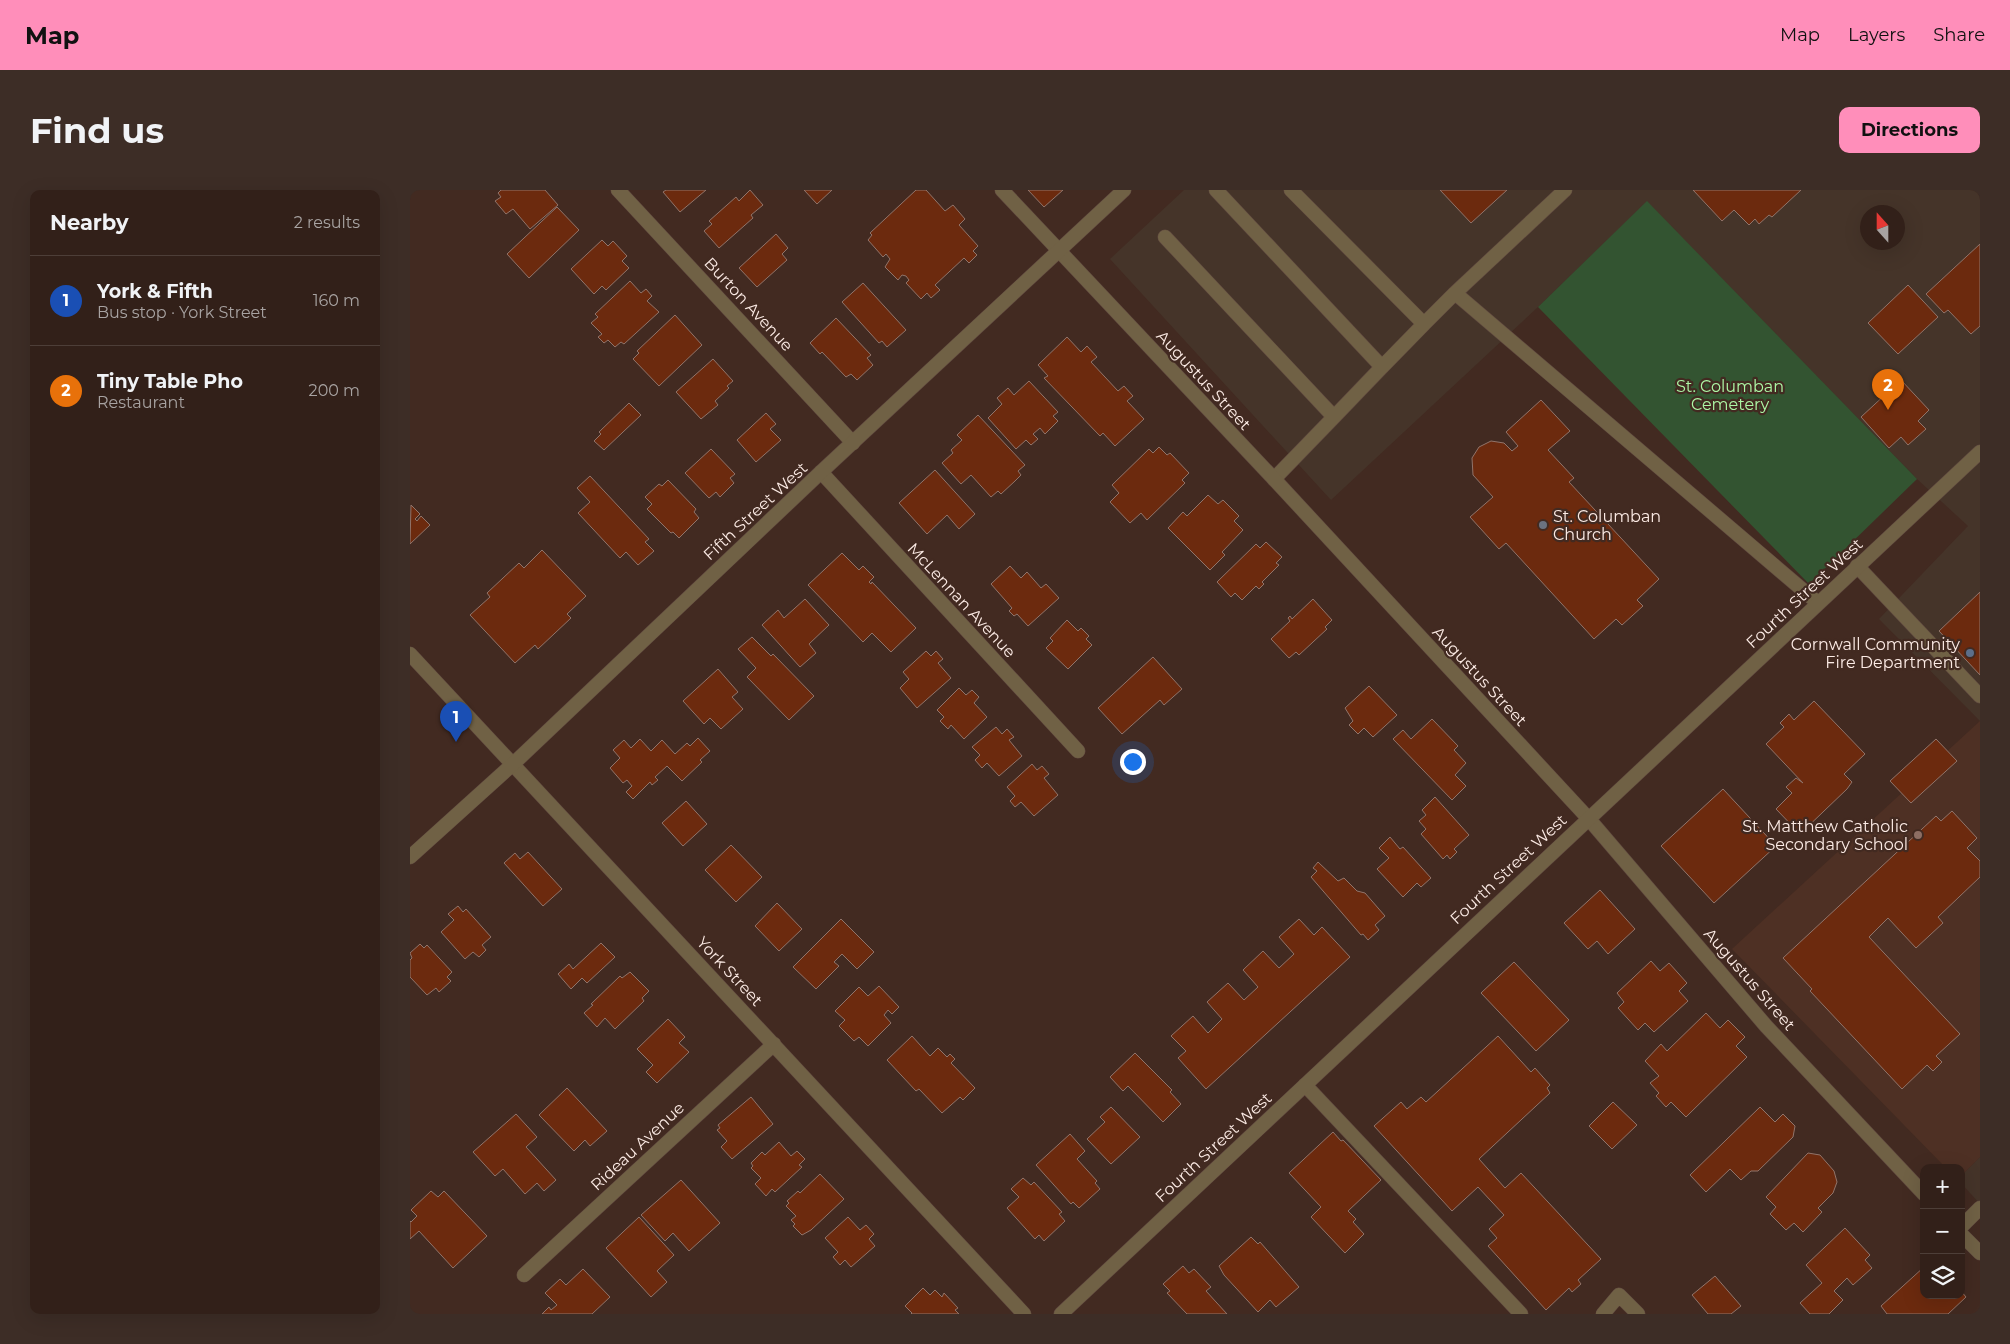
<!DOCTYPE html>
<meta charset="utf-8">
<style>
body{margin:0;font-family:Montserrat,sans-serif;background:#3d2d26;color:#f1f3f6}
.controls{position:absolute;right:15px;bottom:15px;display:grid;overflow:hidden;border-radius:10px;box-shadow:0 5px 20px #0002}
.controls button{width:45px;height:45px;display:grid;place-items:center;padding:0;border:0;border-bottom:1px solid #4d3e38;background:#322019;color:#f1f3f6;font:25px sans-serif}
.compass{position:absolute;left:1450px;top:15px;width:45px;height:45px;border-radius:50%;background:#322019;box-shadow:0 5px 20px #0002;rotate:339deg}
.you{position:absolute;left:722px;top:571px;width:18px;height:18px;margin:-12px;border:4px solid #fff;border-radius:50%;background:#1a73e8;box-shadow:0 0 0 8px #1a73e833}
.badge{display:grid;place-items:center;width:32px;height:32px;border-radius:50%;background:#ff8eba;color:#fff;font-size:16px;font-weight:700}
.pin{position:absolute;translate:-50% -41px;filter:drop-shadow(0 1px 2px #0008)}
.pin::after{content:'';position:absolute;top:26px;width:18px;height:15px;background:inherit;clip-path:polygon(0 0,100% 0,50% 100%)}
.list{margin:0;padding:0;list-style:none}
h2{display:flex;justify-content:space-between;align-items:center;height:65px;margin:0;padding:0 20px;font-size:21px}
h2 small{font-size:16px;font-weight:400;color:#a8a3a2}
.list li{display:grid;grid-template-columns:32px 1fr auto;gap:15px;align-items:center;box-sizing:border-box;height:90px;padding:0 20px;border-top:1px solid #4d3e38}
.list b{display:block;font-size:19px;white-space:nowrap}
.list p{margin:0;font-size:16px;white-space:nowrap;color:#a8a3a2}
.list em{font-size:16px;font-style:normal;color:#a8a3a2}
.icon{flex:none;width:28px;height:28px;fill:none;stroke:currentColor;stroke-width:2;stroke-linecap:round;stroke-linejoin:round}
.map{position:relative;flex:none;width:1570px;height:1124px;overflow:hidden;border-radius:10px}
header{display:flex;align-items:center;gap:30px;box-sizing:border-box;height:70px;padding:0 25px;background:#ff8eba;color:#111}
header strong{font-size:24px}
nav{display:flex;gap:28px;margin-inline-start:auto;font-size:18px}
.intro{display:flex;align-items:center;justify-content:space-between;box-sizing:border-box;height:120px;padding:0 30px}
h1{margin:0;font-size:35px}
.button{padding:12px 22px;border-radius:10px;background:#ff8eba;color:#111;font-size:18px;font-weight:700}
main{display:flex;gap:30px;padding:0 30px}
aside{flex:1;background:#322019;border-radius:10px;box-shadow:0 5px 20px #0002}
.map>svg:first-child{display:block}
</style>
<header>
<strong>Map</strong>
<nav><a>Map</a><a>Layers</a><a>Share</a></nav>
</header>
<div class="intro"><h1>Find us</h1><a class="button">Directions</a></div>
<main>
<aside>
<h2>Nearby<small>2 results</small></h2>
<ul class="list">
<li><span class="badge" style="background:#1a4fb4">1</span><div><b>York &amp; Fifth</b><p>Bus stop · York Street</p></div><em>160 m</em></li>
<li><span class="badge" style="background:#e8710a">2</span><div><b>Tiny Table Pho</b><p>Restaurant</p></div><em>200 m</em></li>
</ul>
</aside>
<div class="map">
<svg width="1570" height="1124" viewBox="0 0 1570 1124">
<rect width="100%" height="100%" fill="#422a21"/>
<path fill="#453429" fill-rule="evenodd" d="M774,0H1570V531L1469,429L1558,336L1507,289L1237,12L1128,117L921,310L700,69ZM1458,22H1488V52H1458Z
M1570,967V1014L1551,993V986Z"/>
<path fill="#4e3024" d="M1570,531V967L1551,986V978H1536L1322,759Z"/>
<path fill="#335431" d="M1237,11L1507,289L1399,394L1128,117Z"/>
<path fill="#6c2a0e" stroke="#91746a" d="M91,0H135L148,15L120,39L103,19L96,24L85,11L91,7L88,3Z
M256,0H296L270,22L253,2Z
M340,0L353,15L341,25L343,28L309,58L294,41L302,34L299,31L326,7L329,11Z
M394,0H422L407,14Z
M506,0H516L535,21L543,15L555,29L549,35L568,56L563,61L567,65L559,73L554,68L525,95L530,100L521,108L517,103L511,109L496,93L499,90L496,86L492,85L488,90L475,77L480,69L476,64L473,67L458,50L462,45L460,43Z
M618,0H653L634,17Z
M1030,0H1097L1061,33Z
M1283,0H1391L1362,27L1359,25L1349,34L1345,29L1339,35L1324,20L1312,31Z
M147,17L169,40L119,88L97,64Z
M366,44L378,58L372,64L377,70L347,97L329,78Z
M192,50L198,56L203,51L217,66L212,71L219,78L196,100L192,96L184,104L161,79Z
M1570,54V136L1561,144L1538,120L1534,123L1516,104Z
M220,91L231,103L236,99L242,106L237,111L249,122L214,154L211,152L205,157L198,150L194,153L188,147L192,144L181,133L188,127L185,124Z
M453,93L496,140L477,157L472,151L469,153L432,112Z
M1498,95L1528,127L1488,164L1458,133Z
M265,125L292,155L249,196L223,169L229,163L227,161Z
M426,128L461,165L457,168L463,175L447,190L441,184L436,187L412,162L410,164L400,153Z
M657,147L671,162L677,156L687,167L681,172L708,201L714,196L723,206L717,211L734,229L705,256L693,243L690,246L634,188L638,186L628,175Z
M303,169L323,191L317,196L319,198L305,211L308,215L291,229L266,202Z
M1491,190L1519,220L1508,231L1516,239L1498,255L1491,247L1479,258L1451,227Z
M619,191L648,222L643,226L648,231L635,244L630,238L623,244L628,249L621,255L616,250L606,259L578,228L592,214L587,208L598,198L604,205Z
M1131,210L1160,241L1138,260L1164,288L1159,292L1249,389L1227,410L1233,416L1212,435L1206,429L1184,449L1096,353L1089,359L1060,327L1083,307L1063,285L1062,268L1069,257L1081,251L1094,253L1102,261L1108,256L1096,242Z
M219,213L231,225L194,260L184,251L191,244L189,242Z
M356,223L366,234L360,239L371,250L346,272L327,250Z
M568,225L615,275L608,281L611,285L605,291L591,304L588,301L581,307L561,285L551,294L532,273L543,263L541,260L552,250L547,245Z
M749,257L757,265L760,263L779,283L772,290L775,293L737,330L731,323L720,333L700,312L709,303L702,295L739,259L743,263Z
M301,259L325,284L320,288L324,293L310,307L306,302L299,308L275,283Z
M525,280L565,324L549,339L537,325L517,344L489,313Z
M180,286L239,349L235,352L244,361L228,375L216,362L210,368L168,323L180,312L167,298Z
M258,290L286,319L284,322L289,328L269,348L263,342L261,343L237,319L242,314L235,307L249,294L252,296Z
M798,305L808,314L813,310L829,326L824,331L833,340L812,362L815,365L800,380L758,338L773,322L777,326Z
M1,315L10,324L5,329L7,331L11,326L20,335L0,354Z
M856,352L872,367L866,373L869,375L852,392L854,394L849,399L846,396L832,410L825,403L821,407L807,392L846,354L850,358Z
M132,360L176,406L157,424L161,428L128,459L125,455L105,473L60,425L80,407L77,403L109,373L114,378Z
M432,363L449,380L453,376L464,387L459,392L461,394L462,392L506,438L481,462L462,443L453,452L398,395Z
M600,376L611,388L617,382L631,398L636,394L649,408L618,436L607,424L604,426L599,421L602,418L581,394Z
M1570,402V485L1529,441Z
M395,409L419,435L399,454L406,463L390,477L352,435L368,420L374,428Z
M903,409L922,430L915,437L917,439L889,465L886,462L879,468L861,449L880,431L878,428L880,426L882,429Z
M657,430L668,441L671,438L679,446L676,449L682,455L658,479L636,458L643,451L640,448Z
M342,447L361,466L363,464L404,506L379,530L337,487L346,478L328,459Z
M516,461L521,466L526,461L533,469L528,473L541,488L507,518L490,498L499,489L493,482Z
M743,467L772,499L754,515L750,510L712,544L688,518Z
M308,479L328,502L322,507L333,519L311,539L300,528L294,534L273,511Z
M959,496L987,525L963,547L954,538L948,544L939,535L943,531L935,518Z
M549,498L556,505L562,500L569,507L564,513L577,527L554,549L541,535L538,539L530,531L534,527L527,520Z
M1404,511L1455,564L1434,584L1442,592L1437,599L1390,644L1366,619L1382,603L1376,597L1386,588L1393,593L1356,554L1374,537L1370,533L1379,524L1384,530Z
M1022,529L1048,556L1044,560L1056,573L1045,585L1056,596L1042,610L983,549L993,540L1001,549Z
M586,537L592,544L597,539L604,547L599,550L612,566L589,586L577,573L572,578L565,570L570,565L562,557Z
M288,548L300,561L290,570L292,572L272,591L257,576L245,587L248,590L242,595L240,592L223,609L216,602L222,596L217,590L213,593L200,578L210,568L203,560L214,550L221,558L230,549L241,561L252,550L265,564L277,553L280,556Z
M1526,549L1547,571L1501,613L1480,591Z
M622,574L627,580L632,576L639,584L634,588L648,605L624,626L611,612L605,617L600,611L605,606L597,597Z
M1313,599L1366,656L1304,713L1251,656Z
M1025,607L1059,645L1044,659L1047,662L1040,669L1037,665L1033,669L1011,644L1016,639L1009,631L1016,625L1012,620Z
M276,611L297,634L273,656L252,633Z
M1542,621L1567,648L1557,658L1570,671V687L1528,727L1533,733L1506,758L1478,728L1459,747L1550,844L1526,866L1532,872L1523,881L1517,875L1492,899L1400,801L1402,799L1373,768L1526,626L1531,631Z
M980,647L990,659L993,657L1021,688L1011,697L1007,693L993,707L967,679L979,668L969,658Z
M321,655L352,687L326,712L295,680Z
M118,662L152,699L133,716L94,673L105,663L110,669Z
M908,672L928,691L934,688L947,701L955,703L975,726L965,735L969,740L958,750L953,744L951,745L901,687L907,681L903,678Z
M1190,700L1225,739L1198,764L1187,751L1178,759L1154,733Z
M367,713L392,739L369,761L345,736Z
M48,716L53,722L56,719L81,747L72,755L76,760L69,767L63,762L55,769L31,742L44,730L38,724Z
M431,729L464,762L447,779L432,764L424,772L429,776L406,799L383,777Z
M889,729L904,745L912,737L940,767L796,899L768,868L776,861L761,846L783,826L798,843L812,829L797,812L818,793L834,810L848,797L833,780L853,761L869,778L884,764L869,747Z
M191,753L205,767L177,793L172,788L161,799L148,784L159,774L163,779Z
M10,754L14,758L17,755L42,782L37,787L41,791L29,802L26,798L17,805L0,787V770L2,768L0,763Z
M1241,771L1250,781L1259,773L1277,793L1269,801L1278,811L1244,842L1235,833L1228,840L1208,818L1214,812L1207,803Z
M1104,772L1159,830L1126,861L1071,803Z
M220,782L239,801L232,808L234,811L205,839L195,828L187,837L174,823L183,815L181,814L210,786L212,788Z
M469,796L489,817L482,824L478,820L474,825L481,833L458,856L449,847L444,851L429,836L435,830L425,821L449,797L458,806Z
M1296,823L1310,838L1318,830L1335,847L1326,856L1337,867L1276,927L1261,912L1256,917L1246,906L1249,903L1240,893L1249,886L1235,871L1251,854L1257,861Z
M258,829L275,847L269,853L279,862L247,893L236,882L243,875L227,859Z
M502,846L520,866L528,858L537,867L540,864L545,869L541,873L565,898L553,910L550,907L532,923L509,899L506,901L477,870Z
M1088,846L1121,882L1125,878L1140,895L1137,898L1140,903L1069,969L1095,998L1111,983L1191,1069L1168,1090L1171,1094L1162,1102L1159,1098L1136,1120L1078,1056L1087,1048L1079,1039L1094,1025L1068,997L1042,1021L964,936L991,912L997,919L1011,907L1016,912Z
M725,863L762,900L760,902L771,914L753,932L718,896L713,901L700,887Z
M157,898L197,941L180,956L175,950L164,961L129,925Z
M341,907L363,934L322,969L311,957L317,951L307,940L310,938L308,935Z
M1203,912L1227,935L1202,959L1179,936Z
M701,917L730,947L701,974L677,949L695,932L690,927Z
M1350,917L1365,932L1373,924L1385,936L1383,947L1348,981H1341L1331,990L1320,979L1296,1002L1280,985Z
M106,924L127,947L116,957L146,990L134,1001L127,993L115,1004L93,979L85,986L63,962Z
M923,942L931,951L933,950L971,990L938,1021L946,1029L943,1032L954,1044L935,1063L901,1027L911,1017L879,983Z
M660,944L675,961L667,969L687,991L685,993L690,999L669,1018L663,1012L661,1014L626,975Z
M369,952L381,966L387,961L395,969L389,975L392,977L365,1002L362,999L356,1006L345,994L351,988L341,978L343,976L341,973L352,962L355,965Z
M1398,963L1410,965L1424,981L1427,992L1423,1003L1408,1018L1412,1022L1393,1042L1384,1033L1376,1040L1360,1024L1366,1017L1356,1007Z
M410,984L434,1009L401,1040L392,1045L383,1036L385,1034L381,1030L386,1026L376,1016L379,1013L377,1011L388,1001L390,1003Z
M613,988L621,995L624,992L652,1022L649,1024L655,1031L634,1051L629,1045L625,1049L597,1018L609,1007L601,999Z
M271,990L310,1033L279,1061L263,1043L255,1051L231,1025Z
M21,1001L28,1007L34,1001L77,1046L43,1078L9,1041L0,1049V1031L1,1032L7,1026L1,1020Z
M229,1027L264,1065L247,1081L257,1092L241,1107L196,1058Z
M438,1027L450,1040L456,1035L464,1044L459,1049L465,1056L441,1077L435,1070L430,1075L423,1067L428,1062L415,1048Z
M1435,1038L1460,1065L1455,1070L1462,1078L1443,1095L1437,1088L1424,1101L1433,1110L1419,1124H1400L1390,1113L1412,1093L1396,1075Z
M841,1047L848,1054L850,1052L889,1097L866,1117L860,1110L848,1122L814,1085L809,1076Z
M773,1076L779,1083L784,1079L801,1097L796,1101L817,1124H777L757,1103L760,1101L753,1094Z
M1514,1077V1105H1551V1101L1556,1107L1538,1124H1477L1471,1116Z
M173,1079L200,1107L182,1124H132L139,1117L141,1120L147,1115L135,1103L150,1089L156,1095Z
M1305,1086L1331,1116L1321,1124H1298L1282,1105Z
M513,1098L520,1105L525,1100L532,1107L534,1103L548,1118L545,1120L549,1124H501L502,1123L495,1116Z"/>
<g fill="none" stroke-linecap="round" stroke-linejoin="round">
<g stroke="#604940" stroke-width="15">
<path id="service" d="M881,0L1014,134L972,177
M755,47L924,227L972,177L806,0
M1045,103L1408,413
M1014,134L1045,103L1155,0
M864,289L924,227
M1447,376L1570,506
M895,895L1111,1124
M1551,1037L1570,1018
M1193,1124L1209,1105L1228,1124"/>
</g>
<g stroke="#604940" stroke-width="15">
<path id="minor" d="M208,0L443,253
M592,0L864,289L1178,628L1356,836L1514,1004
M411,282L668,561
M0,464L614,1124
M1551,1044L1570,1063
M114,1085L364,854"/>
</g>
<g stroke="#604940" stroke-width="15">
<path id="tertiary" d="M0,667L103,574L411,282L714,0
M651,1124L1570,262"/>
</g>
<use href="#service" stroke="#706145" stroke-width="14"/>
<use href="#minor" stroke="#706145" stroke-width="14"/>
<use href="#tertiary" stroke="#706145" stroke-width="14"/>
</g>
<circle fill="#6b7280" stroke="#422a21" stroke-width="2" cx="1133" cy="335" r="5"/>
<circle fill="#5c6f8a" stroke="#422a21" stroke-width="2" cx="1560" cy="463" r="5"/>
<circle fill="#8d6e63" stroke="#422a21" stroke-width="2" cx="1508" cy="645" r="5"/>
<g text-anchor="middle" stroke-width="4.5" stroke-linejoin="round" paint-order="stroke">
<g font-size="16" fill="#fcebe5" stroke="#422a21">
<text transform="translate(339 114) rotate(47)" y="6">Burton Avenue</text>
<text transform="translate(794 190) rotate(47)" y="6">Augustus Street</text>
<text transform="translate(345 321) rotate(-43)" y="6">Fifth Street West</text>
<text transform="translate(1394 403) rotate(-43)" y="6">Fourth Street West</text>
<text transform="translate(552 410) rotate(47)" y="6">McLennan Avenue</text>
<text transform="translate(1070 486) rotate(47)" y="6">Augustus Street</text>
<text transform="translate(1098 679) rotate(-43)" y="6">Fourth Street West</text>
<text transform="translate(320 781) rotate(47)" y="6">York Street</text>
<text transform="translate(1340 789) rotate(49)" y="6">Augustus Street</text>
<text transform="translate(227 956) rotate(-43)" y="6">Rideau Avenue</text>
<text transform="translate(803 957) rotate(-43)" y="6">Fourth Street West</text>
</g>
<g font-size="16" fill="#adf8a6" stroke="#422a21">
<text x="1320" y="202">St. Columban<tspan x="1320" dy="18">Cemetery</tspan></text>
</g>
<g font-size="16" fill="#fcebe5" stroke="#422a21" text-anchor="end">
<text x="1143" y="332" text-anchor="start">St. Columban<tspan x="1143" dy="18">Church</tspan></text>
<text x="1550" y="460">Cornwall Community<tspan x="1550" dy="18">Fire Department</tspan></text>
<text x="1498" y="642">St. Matthew Catholic<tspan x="1498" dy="18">Secondary School</tspan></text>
</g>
</g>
</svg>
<div class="controls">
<button>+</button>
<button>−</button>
<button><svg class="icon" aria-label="layers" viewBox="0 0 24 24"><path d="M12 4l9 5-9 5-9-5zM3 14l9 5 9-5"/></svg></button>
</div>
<svg class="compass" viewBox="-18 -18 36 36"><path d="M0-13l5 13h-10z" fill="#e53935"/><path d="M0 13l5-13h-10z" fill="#a8a3a2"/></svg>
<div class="you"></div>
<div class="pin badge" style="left:46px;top:552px;background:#1a4fb4">1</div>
<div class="pin badge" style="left:1478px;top:220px;background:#e8710a">2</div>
</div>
</main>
